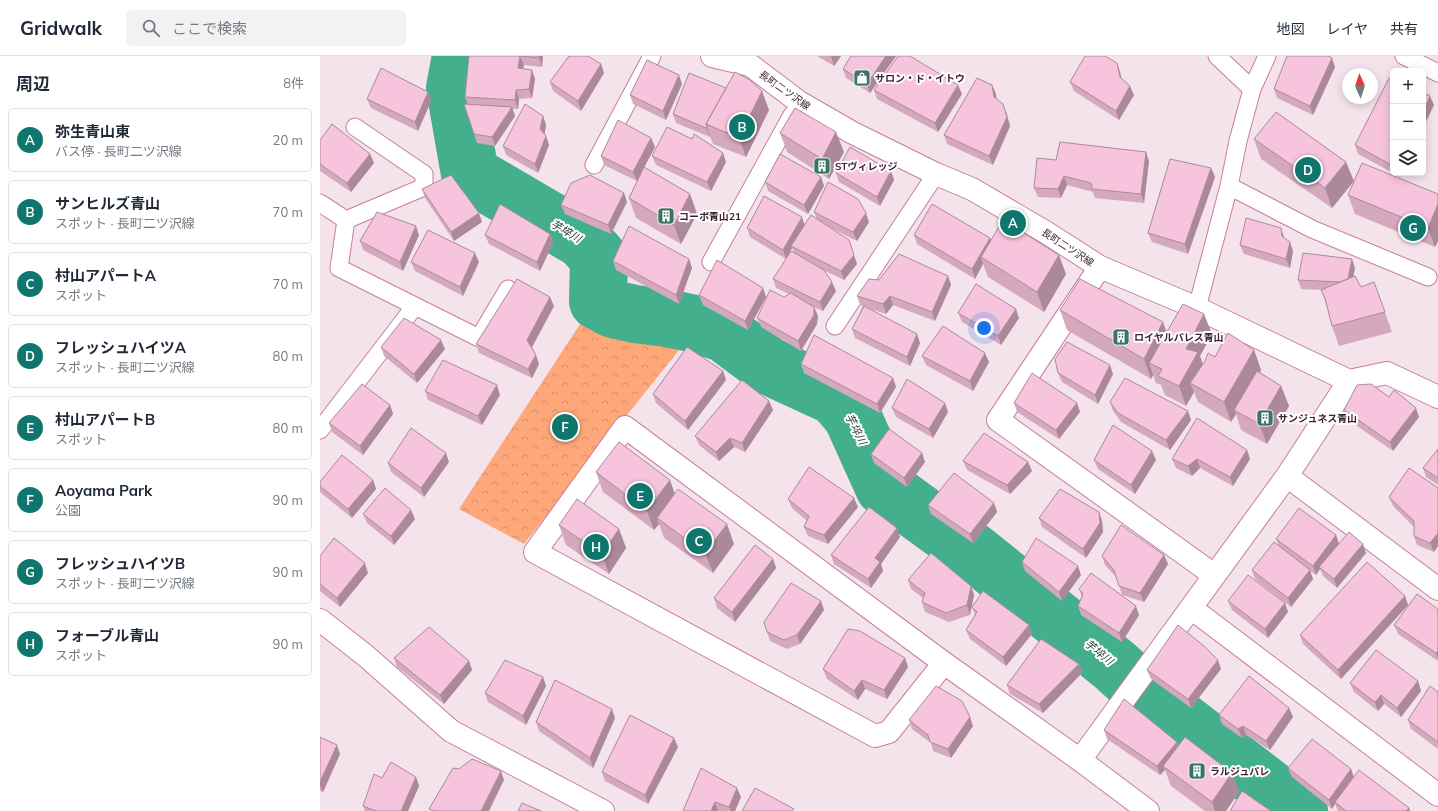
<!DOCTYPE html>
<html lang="ja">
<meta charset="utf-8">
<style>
body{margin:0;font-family:Mulish,"Noto Sans JP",sans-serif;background:#f2f2f3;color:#1f2937}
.controls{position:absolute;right:12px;top:12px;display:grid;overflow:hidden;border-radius:6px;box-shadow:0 2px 10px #0003}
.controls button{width:36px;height:36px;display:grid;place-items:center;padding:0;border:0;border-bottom:1px solid #e0e1e3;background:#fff;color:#1f2937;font:20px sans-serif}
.compass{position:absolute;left:1022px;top:12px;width:36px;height:36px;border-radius:50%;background:#fff;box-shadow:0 2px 10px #0003;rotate:357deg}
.you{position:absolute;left:664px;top:272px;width:14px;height:14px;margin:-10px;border:3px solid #fff;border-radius:50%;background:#1a73e8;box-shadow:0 0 0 6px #1a73e833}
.badge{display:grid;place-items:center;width:26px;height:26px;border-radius:50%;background:#0f766e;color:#fff;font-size:13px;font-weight:700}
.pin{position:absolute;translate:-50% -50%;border:2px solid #fff;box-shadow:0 1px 4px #0006}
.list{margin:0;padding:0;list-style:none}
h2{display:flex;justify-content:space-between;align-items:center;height:52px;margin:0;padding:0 16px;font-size:17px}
h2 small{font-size:13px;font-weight:400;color:#747a83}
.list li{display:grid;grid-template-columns:26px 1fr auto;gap:12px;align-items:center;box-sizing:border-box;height:64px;margin:0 8px 8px;padding:0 8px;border:1px solid #e0e1e3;border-radius:6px}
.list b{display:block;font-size:15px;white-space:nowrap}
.list p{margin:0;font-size:13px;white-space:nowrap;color:#747a83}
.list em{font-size:13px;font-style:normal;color:#747a83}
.icon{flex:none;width:22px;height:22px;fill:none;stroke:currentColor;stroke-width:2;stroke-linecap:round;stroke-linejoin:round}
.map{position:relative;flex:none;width:1118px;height:755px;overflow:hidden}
header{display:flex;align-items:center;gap:24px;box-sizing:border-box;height:56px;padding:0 20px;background:#fff;border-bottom:1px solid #e0e1e3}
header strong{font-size:19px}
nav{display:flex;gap:22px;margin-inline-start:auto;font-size:14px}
.search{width:280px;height:36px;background:#f2f2f3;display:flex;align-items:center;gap:10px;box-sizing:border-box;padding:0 14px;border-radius:6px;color:#747a83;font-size:15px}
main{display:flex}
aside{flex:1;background:#fff}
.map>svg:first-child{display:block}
</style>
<header>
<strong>Gridwalk</strong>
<div class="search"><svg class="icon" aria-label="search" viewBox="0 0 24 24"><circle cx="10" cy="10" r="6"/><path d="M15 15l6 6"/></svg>ここで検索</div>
<nav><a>地図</a><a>レイヤ</a><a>共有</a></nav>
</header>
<main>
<aside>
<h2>周辺<small>8件</small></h2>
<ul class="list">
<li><span class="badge">A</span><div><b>弥生青山東</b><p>バス停 · 長町二ツ沢線</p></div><em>20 m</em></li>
<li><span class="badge">B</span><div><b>サンヒルズ青山</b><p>スポット · 長町二ツ沢線</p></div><em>70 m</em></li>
<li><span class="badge">C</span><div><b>村山アパートA</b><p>スポット</p></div><em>70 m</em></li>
<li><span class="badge">D</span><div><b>フレッシュハイツA</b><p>スポット · 長町二ツ沢線</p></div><em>80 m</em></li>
<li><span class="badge">E</span><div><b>村山アパートB</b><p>スポット</p></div><em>80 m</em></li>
<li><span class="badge">F</span><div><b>Aoyama Park</b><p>公園</p></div><em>90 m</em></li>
<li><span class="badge">G</span><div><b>フレッシュハイツB</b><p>スポット · 長町二ツ沢線</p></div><em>90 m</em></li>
<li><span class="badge">H</span><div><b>フォーブル青山</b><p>スポット</p></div><em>90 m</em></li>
</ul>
</aside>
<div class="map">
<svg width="1118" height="755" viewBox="0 0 1118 755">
<defs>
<pattern id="park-crowns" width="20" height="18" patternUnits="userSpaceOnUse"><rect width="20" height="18" fill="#fea77a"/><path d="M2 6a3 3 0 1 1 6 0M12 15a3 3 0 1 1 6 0" fill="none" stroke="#db8f6a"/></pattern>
</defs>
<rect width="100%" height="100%" fill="#f5e3eb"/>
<path fill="url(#park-crowns)" d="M266,259L363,289L204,488L139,453Z"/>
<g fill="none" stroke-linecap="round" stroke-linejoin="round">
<path stroke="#44af8c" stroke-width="58" d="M141,0L135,32L150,118L263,184L279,202L278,245L293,253L315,258L347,262L375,268L404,277L447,309L516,341L532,360L564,431L656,498L794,609L826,638L979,755"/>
<g stroke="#c87ca3" stroke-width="19">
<path id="lane" d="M897,0L932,33
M1084,0L1118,17
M274,109L332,0
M909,130L992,173L1108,221
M0,147L26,164L19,212L159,282L188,233
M26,164L104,131V118L35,71
M391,206L472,59
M877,252L909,130L918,85L932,33L947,0
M515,270L616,118
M0,374L95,250"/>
</g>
<g stroke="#c87ca3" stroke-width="24">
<path id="street" d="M392,0L430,9L479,46L531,76L616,118L652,133L727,177L780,211L877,252L1029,325L1067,317L1118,341
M780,211L678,364L894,519
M967,420L1118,533
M871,552L1118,739
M0,564L46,600L131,675L283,755
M624,607L569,676L555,680L215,496L305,371L624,607L760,704L828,755
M760,704L967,420L1029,325"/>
</g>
<use href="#lane" stroke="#fff" stroke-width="17"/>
<use href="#street" stroke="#fff" stroke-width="22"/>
</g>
<path fill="#d4a9bd" d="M149,0H223L222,11L204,9L203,13L212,14L215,23L212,42L199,43L198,53H192L195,60L175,90L157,87L144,48L148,49L145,41Z
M497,0H521L514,10Z
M531,0H576L550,37L526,22L523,13Z
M797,7L800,16L801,23L814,39L799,64L754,35L750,26Z
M281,8L284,17L261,55L233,35L230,26Z
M1015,11L993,59L957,42L954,33Z
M1073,24V117L1038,98L1035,89Z
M362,28L346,64L313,48L310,39Z
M672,29L676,38V43L687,57L690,70L673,109L627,88L624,79Z
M554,34L642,38L618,76L557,43Z
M108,36L111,45L98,75L51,52L47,43Z
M449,54L426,101L393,88L390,80V81L356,67L353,58Z
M223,60L226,69L224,78L226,80L229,89L218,117L186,99L183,90Z
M460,77L524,96L509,123L467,96Z
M331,82L335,91L324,111L370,138L377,158L361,188L316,162L309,142L320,119L317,125L284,109L281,100Z
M934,83L1034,125L1012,152L941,103Z
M0,84L50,98L54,107L31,136L0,115Z
M332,100L406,106L391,135L336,109Z
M736,104L829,105L824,147L775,142L773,136L747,129L741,142L718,141L714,132Z
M891,112L895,121L868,198L832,186L828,177Z
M571,115L574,124L560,150L519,126L516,117Z
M1073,117H1082L1080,121Z
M501,121L504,130L488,158L448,135L445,126Z
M102,133L162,166L134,185L105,142Z
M304,137L307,146L291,178L245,158L241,149Z
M1118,138V185L1115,191L1035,158L1028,139Z
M494,156L549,166L537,185L505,169L537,208L524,224L503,214L516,235L503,255L494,251L498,260L497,268L481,295L441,271L437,262L464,241L469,238L456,232L453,223L474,197L472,192L466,203L430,181L427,172L485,169L497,163Z
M230,178L233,187L220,215L169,188L165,179Z
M99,179L83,215L43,194L40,185Z
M594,179L670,182L671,184L746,218L724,256L668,221L663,208L655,223L597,188Z
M964,181V182L973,195L970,212L924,198L920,189Z
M369,203L372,212L359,248L296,214L293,205Z
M91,206H159L143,240L95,215Z
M1035,212L1033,221L1041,231L1054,226L1072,276L1019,290L1012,270L1008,253L1001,234L981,233L978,224Z
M628,220L631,229L615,265L573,249L566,258L547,252L597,278L600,287L590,310L535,282L532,273L543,250L540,249L537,240L559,224Z
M443,232L446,241L428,274L383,249L379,239Z
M234,250L212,291L219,308L212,322L159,297L156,288Z
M740,254L847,276L892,278L880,300L883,308L895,301L934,294L941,314L940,316L961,330L969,350L947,388L921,374L916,358L911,366L878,346L874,336L866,350L845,339L841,329L836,327L833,319L831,323L747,274Z
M638,257L699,262L681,289L642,266Z
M61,291L125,293L97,327L64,300Z
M602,300L669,306L653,335L606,309Z
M481,308L573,322L576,331L560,357L484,317Z
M403,315L406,324L368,374L336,347L333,338Z
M738,317L793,318L778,348L742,326Z
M105,335L180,339L162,369L108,344Z
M1069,341L1099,361L1073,395L1027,363L1024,354Z
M790,346L868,355L871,364L850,394L801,366L793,355Z
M694,347H757L760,356L739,383L697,356Z
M70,349L73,358L43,399L12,376L9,367Z
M572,352L628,356L613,382L576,361Z
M453,354L425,396L414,391L399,405L379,389L375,380Z
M1118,393V429L1106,421L1103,412Z
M927,394L930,403L913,430L880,412L872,420L856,412L852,403Z
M602,397L605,406L587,431L554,407L551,398Z
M774,404H836L815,438L778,413Z
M643,405L708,406L712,415L690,438L647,414Z
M129,406L104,441L71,416L68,407Z
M1089,412L1114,496L1097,489L1094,480V471L1073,450L1069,441Z
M276,416L354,437L414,488L393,517L344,482L339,468L334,474L283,436Z
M53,424L56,433L32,462L1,437L0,435V426Z
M468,443L538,451L508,488L488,480L484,471L487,465L472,452Z
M674,447L677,456L653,487L611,458L608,449Z
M779,456L782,465L783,476L766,502L722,471L719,462Z
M43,458L95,463L74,489L47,467Z
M239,469L299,473L306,492L289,518L246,489Z
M577,472L580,481L561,508L563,515L551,532L514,508L511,499Z
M1016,479L1019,488L1046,497L1017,532L1003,520L1000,513L996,519L990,515L993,523L971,551L935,523L932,514L959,490L956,483Z
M844,499L848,508L824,546L802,539L797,522L785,509L782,500Z
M0,500L48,517L20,551L0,535Z
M453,503L456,512L415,566L397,552L394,542Z
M702,506L761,519L742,545L705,515Z
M588,524L651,530L654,539L650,559L629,566L605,556L602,546L603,542L591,533Z
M759,533L819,559L802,586L761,559L758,550L762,541Z
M1085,540L1088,549L1021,623L983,588L980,579Z
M908,545L965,547L968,556L948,582L912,554Z
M652,551L709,569L712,578L686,610L650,583L646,574L655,559Z
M1118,553V605L1078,578L1074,569Z
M504,554L480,588L467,593L450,585L447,576Z
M74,602L149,605L152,614L124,648L77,611Z
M585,602L588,611L567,643L545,633L538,644L507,623L503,613Z
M898,604L901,613L871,652L831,623L827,614Z
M759,608L762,617L723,657L690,638L687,629Z
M223,621L226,630L206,669L168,646L165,637Z
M1098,625L1101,635L1081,661L1064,648L1058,655L1034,636L1030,627Z
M1118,636V693L1091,673L1088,664Z
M969,652L973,661L950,694L926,679L922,682L902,668L899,659Z
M295,662L273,712L219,675L216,666Z
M589,664L653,670L631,702L613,695L611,687L592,673Z
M784,674L857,686L859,690L912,717L919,736L906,755H885L851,730L845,714L840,719L787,683Z
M0,681L20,698L3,736L0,735Z
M358,691L328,748L285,725L282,716Z
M381,712L421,741L415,755H363Z
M968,712L1031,713L1034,721L1089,752L1090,755H1018L1015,748L1012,753L972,721Z
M96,721L99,730L88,755H45L43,750L62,722Z"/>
<path fill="#ac899a" d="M200,0L204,9L201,21L198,12Z
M219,0H223L222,11L219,2Z
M511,0H521L514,10Z
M566,0H576L550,37L547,28Z
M1012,2L1015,11L993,59L990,50Z
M797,7L800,16L803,30L800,21Z
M281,8L284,17L261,55L258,45Z
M212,14L215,23L212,42L209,33Z
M359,19L362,28L346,64L343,55Z
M638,29L642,38L618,76L615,67Z
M672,29L676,38L677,50L674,41Z
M810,30L814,39L799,64L796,55Z
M196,34L199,43L198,53L195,44Z
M442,35L449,54L426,101L419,82Z
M108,36L111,45L98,75L95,66Z
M1110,40L1114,49L1103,72V56Z
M683,48L690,70L673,109L669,100Z
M192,51L195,60L175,90L172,81Z
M223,60L226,69L224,82L220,73Z
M387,71L390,80V81L386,72Z
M516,76L524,96L509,123L502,103Z
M226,80L229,89L218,117L215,108Z
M331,82L335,91L317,125L313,116Z
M826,96L829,105L824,147L821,138Z
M403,97L406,106L391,135L387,126Z
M50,98L54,107L31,136L27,127Z
M1026,106L1034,125L1012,152L1005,132Z
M891,112L895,121L868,198L865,188Z
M571,115L574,124L560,150L557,141Z
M1079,117H1082L1080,121Z
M744,120L747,129L741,142L738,133Z
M501,121L504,130L488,158L484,149Z
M304,137L307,146L291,178L288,169Z
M370,138L377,158L361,188L354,169Z
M1118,148V185L1115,191L1108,172Z
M159,157L162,166L134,185L131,176Z
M546,157L549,166L537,185L533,176Z
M482,161L485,170L471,190L472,192L466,203L463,194Z
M96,170L99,179L83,215L80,206Z
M961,172L964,181L965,189L962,180Z
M230,178L233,187L220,215L217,206Z
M670,182L674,191L661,201L663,208L655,223L652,213Z
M970,186L973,195L970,212L966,203Z
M155,197L159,206L143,240L140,231Z
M534,199L537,208L524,224L521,215Z
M739,199L746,218L724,256L717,236Z
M369,203L372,212L359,248L356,239Z
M1032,203L1035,212L1030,236L1027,227Z
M628,220L631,229L615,265L612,256Z
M512,226L516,235L503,255L500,246Z
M443,232L446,241L428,274L425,265Z
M570,240L573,249L566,258L563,248Z
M230,241L234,250L211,293L207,284Z
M494,251L498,260L497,268L481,295L478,285Z
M696,253L699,262L681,289L678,280Z
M884,258L892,278L880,300L885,315L870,327L874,336L866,350L859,330L866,293Z
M843,266L850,285L829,307L833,319L831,323L824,303Z
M597,278L600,287L590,310L587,301Z
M121,284L125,293L97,327L94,318Z
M934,294L941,314L917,356L914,354L916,358L911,366L904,346Z
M665,297L669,306L653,335L650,325Z
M216,299L219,308L212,322L208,313Z
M790,309L793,318L778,348L775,339Z
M403,315L406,324L368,374L365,365Z
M573,322L576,331L560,357L557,348Z
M177,329L180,339L162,369L158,360Z
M961,330L969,350L947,388L939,368Z
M449,345L453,354L425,396L422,387Z
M625,347L628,356L613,382L609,373Z
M757,347L760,356L739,383L736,374Z
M70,349L73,358L43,399L40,390Z
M1096,352L1099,361L1073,395L1070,386Z
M868,355L871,364L850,394L846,384Z
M410,382L414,391L399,405L396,396Z
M927,394L930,403L913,430L910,421Z
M832,395L836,404L815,438L811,429Z
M126,397L129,406L104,441L101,432Z
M602,397L605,406L587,431L584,422Z
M877,403L880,412L872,420L868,410Z
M708,406L712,415L690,438L687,429Z
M53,424L56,433L32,462L28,453Z
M350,424L357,444L337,462L339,468L334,474L327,455Z
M534,442L538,451L508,488L504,479Z
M674,447L677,456L653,487L650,478Z
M91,454L95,463L74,489L71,480Z
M779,456L782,465L783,476L766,502L763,493Z
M407,468L414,488L393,517L385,497Z
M577,472L580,481L561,508L563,515L551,532L548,523L555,502Z
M299,473L306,492L289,518L282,498Z
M1118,477V490L1114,496L1110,487Z
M1016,479L1019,488L999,511L1000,513L996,519L993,510Z
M1043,488L1046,497L1017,532L1014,523Z
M844,499L848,508L824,546L820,537Z
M453,503L456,512L415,566L412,556Z
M45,507L48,517L20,551L17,542Z
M758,510L761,519L742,545L739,536Z
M990,514L993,523L971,551L968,542Z
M651,530L654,539L650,559L647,549Z
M1085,540L1088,549L1021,623L1018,614Z
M501,545L504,554L480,588L477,579Z
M965,547L968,556L948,582L945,573Z
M816,550L819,559L802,586L799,577Z
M709,569L712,578L686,610L683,601Z
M1118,595V603L1116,597Z
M585,602L588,611L567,643L564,634Z
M898,604L901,613L871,652L868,643Z
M149,605L152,614L124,648L120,639Z
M759,608L762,617L723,657L719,648Z
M223,621L226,630L206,669L203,660Z
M542,624L545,633L538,644L534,635Z
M1098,625L1101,635L1081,661L1077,652Z
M1061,639L1064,648L1058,655L1055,646Z
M969,652L973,661L950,694L946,685Z
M292,653L295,662L273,712L270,702Z
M650,661L653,670L631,702L628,693Z
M923,670L926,679L922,682L918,673Z
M354,682L358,691L328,748L325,739Z
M857,686L860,695L843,710L845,714L840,719L837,710Z
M17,689L20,698L3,736L0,729V726Z
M1031,713L1034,722L1015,746V748L1012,753L1009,744Z
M181,715L184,724L169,755H161Z
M912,717L919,736L906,755H895L892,746Z
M96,721L99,730L88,755H81Z
M417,732L421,741L415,755H411L409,751Z
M395,746L398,755H391Z
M1089,752L1090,755H1086Z"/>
<path fill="#f6c4dc" stroke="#ac899a" d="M149,0H200L198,12L212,14L209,33L196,34L195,44L145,41Z
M201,0H219V2Z
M249,0H268L281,8L258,45L230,26Z
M531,0H566L547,28L523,13Z
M578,0H590L638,29L615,67L554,34Z
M765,0H785L797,7L800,21L810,30L796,55L750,26Z
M967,0H1008L1012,2L990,50L954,33Z
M327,4L359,19L343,55L310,39Z
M61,12L108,36L95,66L47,43Z
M415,16L430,24L442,35L419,82L386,68Z
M369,17L406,32L386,68L387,71L386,72L353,58Z
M657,22L672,29L674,41L683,48L687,61L669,100L624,79Z
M1069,22L1073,24V110L1035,89Z
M1103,37L1110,40L1103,56Z
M144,48L192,51L172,81L154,78Z
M205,48L223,60L220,73L226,80L215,108L183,90Z
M475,52L516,76L502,103L460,77Z
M956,56L1026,106L1005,132L934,83Z
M298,64L331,82L313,116L281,100Z
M12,68L50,98L27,127L0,108V84Z
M347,71L372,83L374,78L403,97L387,126L332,100Z
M740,86L826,96L821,138L772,133L771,127L744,120L738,133L714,132L717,102L736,104Z
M530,91L571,115L557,141L516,117Z
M460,98L501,121L484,149L445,126Z
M850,103L891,112L865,188L828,177Z
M1042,107L1118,138V148L1108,172L1028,139Z
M324,111L370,138L354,169L309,142Z
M131,119L159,157L131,176L102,133Z
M270,119L304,137L288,169L241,149L251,127Z
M508,126L538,143L546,157L533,176L494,156Z
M444,140L482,161L463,194L427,172Z
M180,148L230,178L217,206L165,179Z
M612,148L670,182L652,213L594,179Z
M57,156L96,170L80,206L40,185Z
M491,159L529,184L534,199L521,215L471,190Z
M926,162L961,172L962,180L970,186L966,203L920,189Z
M683,164L739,199L717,236L661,201Z
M309,170L369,203L356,239L293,205Z
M108,174L155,197L140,231L91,206Z
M471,195L504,214L512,226L500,246L453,223Z
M983,197L1032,203L1028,223L1020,226L978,224Z
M579,198L628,220L612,256L570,240L563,248L537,240L549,223L559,224Z
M397,204L443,232L425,265L379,239Z
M1035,220L1041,231L1054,226L1065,256L1012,270L1005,242L1001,234Z
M197,223L230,241L207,284L216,299L208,313L156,288Z
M760,223L843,266L824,303L740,254Z
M656,228L696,253L678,280L638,257Z
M450,234L464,241L471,237L494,251V259L478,285L437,262Z
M863,248L884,258L866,293L878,296L859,330L838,320L842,313L829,307Z
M544,250L597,278L587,301L532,273Z
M84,262L121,284L94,318L61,291Z
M623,270L665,297L650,325L602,300Z
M908,277L934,294L904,346L870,327L885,305L888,297L895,301Z
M494,279L573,322L557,348L481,308Z
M747,286L790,309L775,339L738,317L735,303Z
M367,291L403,315L365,365L333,338Z
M123,304L177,329L158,360L105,335Z
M937,315L961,330L939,368L914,354Z
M712,317L757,347L736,374L694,347Z
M805,322L868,355L846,384L798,357L790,346Z
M587,323L625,347L609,373L572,352Z
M422,324L449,345L422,387L410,382L396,396L375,380Z
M42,328L70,349L40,390L9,367Z
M1051,328L1069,341L1074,334L1096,352L1070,386L1024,354L1037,329Z
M877,362L927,394L910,421L877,403L868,410L852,403Z
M793,369L832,395L811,429L774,404Z
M91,372L126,397L101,432L68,407Z
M569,373L602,397L584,422L551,398Z
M664,377L708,406L687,429L643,405Z
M299,386L350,424L327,455L276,416Z
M1118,393V422L1103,412Z
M22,399L53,424L28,453L0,430V426Z
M489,411L534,442L504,479L484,471L489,460L468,443Z
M1089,412L1118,432V477L1110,487L1094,480V465L1069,441Z
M634,417L674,447L650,478L608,449Z
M65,432L91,454L71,480L43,458Z
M358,433L407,468L385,497L337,462Z
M740,433L779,456L780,467L763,493L719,462Z
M257,443L299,473L282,498L239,469Z
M549,451L577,472L555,502L560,506L548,523L511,499Z
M979,452L1016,479L993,510L956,483Z
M801,469L844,499L820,537L799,530L794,514L782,500Z
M1029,476L1043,488L1014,523L999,511Z
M14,482L45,507L17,542L0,528V500Z
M716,482L758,510L739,536L702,506Z
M954,486L990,514L968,542L932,514Z
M435,489L453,503L412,556L394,542Z
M611,497L651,530L647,549L626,557L602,546L605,537L588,524Z
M1047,506L1085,540L1018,614L980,579Z
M771,517L816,550L799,577L758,550L763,538L759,533Z
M928,519L965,547L945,573L908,545Z
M471,527L501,545L477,579L464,584L447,576L444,566Z
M663,535L709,569L683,601L646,574L657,556L652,551Z
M1097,538L1118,553V595L1116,597L1074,569Z
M858,569L884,590L898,604L868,643L827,614Z
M109,571L149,605L120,639L74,602Z
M528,573L540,575L585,602L564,634L542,624L534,635L503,613Z
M721,583L759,608L719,648L687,629Z
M1056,594L1098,625L1077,652L1061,639L1055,646L1030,627Z
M185,604L223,621L203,660L165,637Z
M929,620L969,652L946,685L923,670L918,673L899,659Z
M235,624L292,653L270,702L216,666Z
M616,630L642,645L650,661L628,693L610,686L608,679L589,664Z
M1110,630L1118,636V686L1088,664Z
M804,643L857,686L837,710L784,674Z
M310,659L354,682L325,739L282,716Z
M0,681L17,689L0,726Z
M865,681L912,717L892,746L843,710Z
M992,683L1031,713L1009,744L968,712Z
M152,703L181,715L161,755H114L109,753L133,712L139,713Z
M71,706L96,721L81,755H56L43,750L54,718L62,722Z
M381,712L417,732L409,751L395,746L391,755H363Z
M1039,714L1089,752L1086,755H1026L1015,746Z
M435,732L474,753L472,755H422Z
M922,735L951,755H910Z
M202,747L221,755H198Z"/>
<defs>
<g id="shop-square" transform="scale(0.9)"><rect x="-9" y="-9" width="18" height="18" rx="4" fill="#397560" stroke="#fff"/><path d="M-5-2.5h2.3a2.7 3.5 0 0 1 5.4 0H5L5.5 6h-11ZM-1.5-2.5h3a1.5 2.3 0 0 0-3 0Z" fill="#fff"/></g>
<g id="building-square" transform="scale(0.9)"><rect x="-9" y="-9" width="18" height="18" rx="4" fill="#397560" stroke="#fff"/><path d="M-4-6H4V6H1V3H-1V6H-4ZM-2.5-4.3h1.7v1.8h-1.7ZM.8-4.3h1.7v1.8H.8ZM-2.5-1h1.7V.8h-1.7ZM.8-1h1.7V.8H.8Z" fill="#fff"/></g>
</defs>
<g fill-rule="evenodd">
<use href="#shop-square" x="542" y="22"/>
<use href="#building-square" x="502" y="110"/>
<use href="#building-square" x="346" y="160"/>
<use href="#building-square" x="801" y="281"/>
<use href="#building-square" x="945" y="362"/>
<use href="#building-square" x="877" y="715"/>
</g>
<g text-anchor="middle" stroke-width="4" stroke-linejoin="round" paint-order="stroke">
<g font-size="10" font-weight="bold" fill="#402132" stroke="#fff" text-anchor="start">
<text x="555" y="26">サロン・ド・イトウ</text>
<text x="515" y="114">STヴィレッジ</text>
<text x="359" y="164">コーポ青山21</text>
<text x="814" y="285">ロイヤルパレス青山</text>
<text x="958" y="366">サンジュネス青山</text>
<text x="890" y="719">ラルジュパレ</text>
</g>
<g font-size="10" fill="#402132" stroke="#fff">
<text transform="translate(465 34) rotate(35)" y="4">長町二ツ沢線</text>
<text transform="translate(748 191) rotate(33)" y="4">長町二ツ沢線</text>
</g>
<g font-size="11" font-style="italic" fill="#1f372e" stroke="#fff">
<text transform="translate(246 175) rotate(31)" y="4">芋埣川</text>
<text transform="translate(536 373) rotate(63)" y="4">芋埣川</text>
<text transform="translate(779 596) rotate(39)" y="4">芋埣川</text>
</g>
</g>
</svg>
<div class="controls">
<button>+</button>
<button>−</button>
<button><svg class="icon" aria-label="layers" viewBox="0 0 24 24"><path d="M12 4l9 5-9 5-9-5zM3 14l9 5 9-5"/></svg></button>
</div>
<svg class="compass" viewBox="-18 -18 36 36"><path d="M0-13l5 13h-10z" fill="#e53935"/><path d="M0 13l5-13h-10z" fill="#747a83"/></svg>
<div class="you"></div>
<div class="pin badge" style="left:693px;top:167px">A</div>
<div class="pin badge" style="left:422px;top:71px">B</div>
<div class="pin badge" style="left:379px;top:485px">C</div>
<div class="pin badge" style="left:988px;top:114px">D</div>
<div class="pin badge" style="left:320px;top:440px">E</div>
<div class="pin badge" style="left:245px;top:371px">F</div>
<div class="pin badge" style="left:1093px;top:172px">G</div>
<div class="pin badge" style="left:276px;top:491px">H</div>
</div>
</main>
